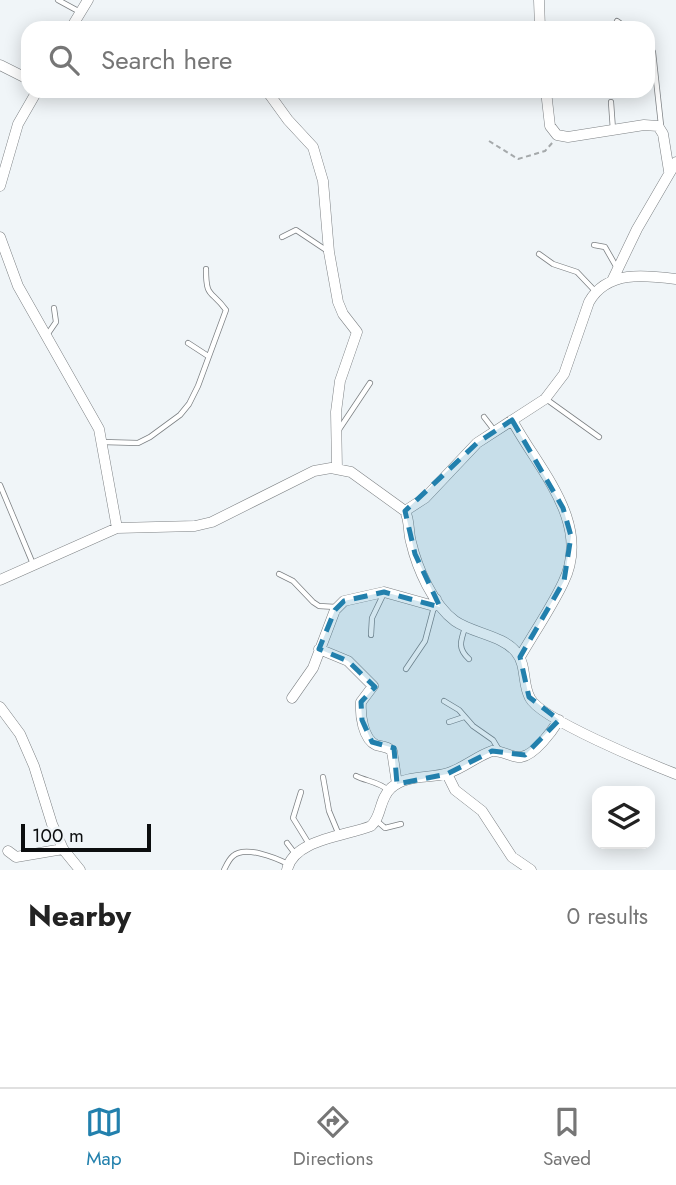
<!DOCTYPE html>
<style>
body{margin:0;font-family:Jost,sans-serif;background:#f2f2f2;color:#222}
.controls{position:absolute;right:21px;bottom:21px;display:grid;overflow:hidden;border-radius:14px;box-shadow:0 4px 18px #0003}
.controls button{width:63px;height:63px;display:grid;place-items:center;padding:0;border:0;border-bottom:2px solid #e0e0e0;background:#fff;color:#222;font:35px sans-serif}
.scale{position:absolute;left:21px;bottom:18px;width:130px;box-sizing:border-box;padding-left:7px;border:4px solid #0c0e0f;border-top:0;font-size:19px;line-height:24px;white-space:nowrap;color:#0c0e0f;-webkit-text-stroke:5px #f0f5f8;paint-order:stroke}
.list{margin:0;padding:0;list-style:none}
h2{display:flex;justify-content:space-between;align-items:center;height:91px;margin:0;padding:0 28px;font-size:30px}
h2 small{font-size:23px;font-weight:400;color:#767676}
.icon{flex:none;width:38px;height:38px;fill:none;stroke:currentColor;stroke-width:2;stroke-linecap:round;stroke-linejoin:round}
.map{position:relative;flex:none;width:676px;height:870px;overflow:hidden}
.search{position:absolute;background:#fff;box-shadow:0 4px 18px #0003;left:21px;right:21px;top:21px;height:77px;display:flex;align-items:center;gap:18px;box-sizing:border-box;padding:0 24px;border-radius:21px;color:#767676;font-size:26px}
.sheet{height:217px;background:#fff}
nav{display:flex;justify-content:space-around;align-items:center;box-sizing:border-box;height:98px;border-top:2px solid #e0e0e0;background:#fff;font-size:19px;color:#767676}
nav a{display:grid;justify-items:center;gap:4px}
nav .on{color:#2280ad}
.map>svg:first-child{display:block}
</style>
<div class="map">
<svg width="676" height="870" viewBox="0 0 676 870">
<rect width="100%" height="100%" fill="#f0f5f8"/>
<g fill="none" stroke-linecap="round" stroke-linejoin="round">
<g stroke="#7d8184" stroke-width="6">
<path id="lane" d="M58,0L80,12
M617,21L627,28
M648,42L653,52L661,125
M611,102L613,130
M282,237L296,230L329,252
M594,245L605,247L617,268
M539,254L553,264L577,272L595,291
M47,335L56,322L54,308
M188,343L208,356
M546,399L599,437
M484,417L494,430
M338,431L370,383
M102,442L138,443L150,437L180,415L189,404L198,386L226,310C211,289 206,299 206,269
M0,485L33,564
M279,574L293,581L313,602L319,606L336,607
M465,628C460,642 458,649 469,659
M371,635L372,618L384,593
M406,669L425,641L434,607
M444,701L459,710L473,726L493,740L499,750
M449,722L464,717
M356,776C366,781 379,782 388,790
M323,777L329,811L339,835
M301,792L293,818L309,844
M377,821L385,828L401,824
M287,843L296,855
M224,870C226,866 229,859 233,856C245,845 276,858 288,864"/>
</g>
<g stroke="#7d8184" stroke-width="11">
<path id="street" d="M539,0L540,28
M71,28L88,0
M0,65L28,79
M267,91L288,120L313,147L323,181L329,252L338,302L343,314L357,332L340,381L336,412L337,469
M546,91L550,126L557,135L568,137L644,125L658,126L663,134L669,171
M0,186L18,124L37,91
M0,237L18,286L99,429L117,528
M612,281L637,229L676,162
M512,420C538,469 593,523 563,583C551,608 534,633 520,657
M405,511L425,498L477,443L545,399L564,374L589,302C607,270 645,275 676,279
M0,580L117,528L195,526L212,522L314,471L331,468L351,472L405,511C410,521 408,532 411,542C417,568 433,605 455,621C472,633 504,636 516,652C527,665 522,684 530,698C540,719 650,764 676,774
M319,649L348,661L373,686L361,702C360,715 363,739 376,745C383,747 387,746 392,751L397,784
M292,698L313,668L335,610L344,601L384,592L434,606L436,599
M0,707L20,734L34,766L52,824L63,849L80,870
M447,774L455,790L482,811L512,857L531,870
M8,851L16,857L63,849
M287,870C293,839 347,836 371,826C382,816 379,799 391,788C407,774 429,779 448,773C464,768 477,756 492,751C502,750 512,758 521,757C535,755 552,731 559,720"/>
</g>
<path stroke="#a5a9ab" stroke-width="2" stroke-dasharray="5 3.5" stroke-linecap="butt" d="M489,141L518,159L545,151L553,142"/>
<use href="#lane" stroke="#fff" stroke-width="4.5"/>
<use href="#street" stroke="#fff" stroke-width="10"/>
</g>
<path fill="#2280ad" fill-opacity="0.2" stroke="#2280ad" stroke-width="5" stroke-dasharray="14 9" stroke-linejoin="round" d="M512,420L563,508L571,536L564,581L520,657L529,697L559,720L525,755L492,751L447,774L397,784L394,748L372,742L362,720L361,702L375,687L348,661L319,649L335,610L344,601L384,592L440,607L415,554L405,511L477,443Z"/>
</svg>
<div class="controls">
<button><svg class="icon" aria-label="layers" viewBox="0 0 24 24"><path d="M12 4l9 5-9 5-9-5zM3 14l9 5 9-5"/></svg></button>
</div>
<div class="scale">100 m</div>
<div class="search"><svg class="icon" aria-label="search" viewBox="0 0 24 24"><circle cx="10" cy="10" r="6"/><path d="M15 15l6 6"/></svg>Search here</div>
</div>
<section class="sheet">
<h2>Nearby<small>0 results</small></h2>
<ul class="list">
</ul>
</section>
<nav>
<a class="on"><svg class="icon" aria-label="map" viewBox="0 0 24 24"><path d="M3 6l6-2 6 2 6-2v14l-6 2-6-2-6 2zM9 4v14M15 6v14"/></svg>Map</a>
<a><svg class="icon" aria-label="directions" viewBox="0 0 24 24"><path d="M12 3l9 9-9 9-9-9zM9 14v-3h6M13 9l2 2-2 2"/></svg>Directions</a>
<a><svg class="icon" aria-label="saved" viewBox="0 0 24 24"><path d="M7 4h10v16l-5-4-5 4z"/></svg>Saved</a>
</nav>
